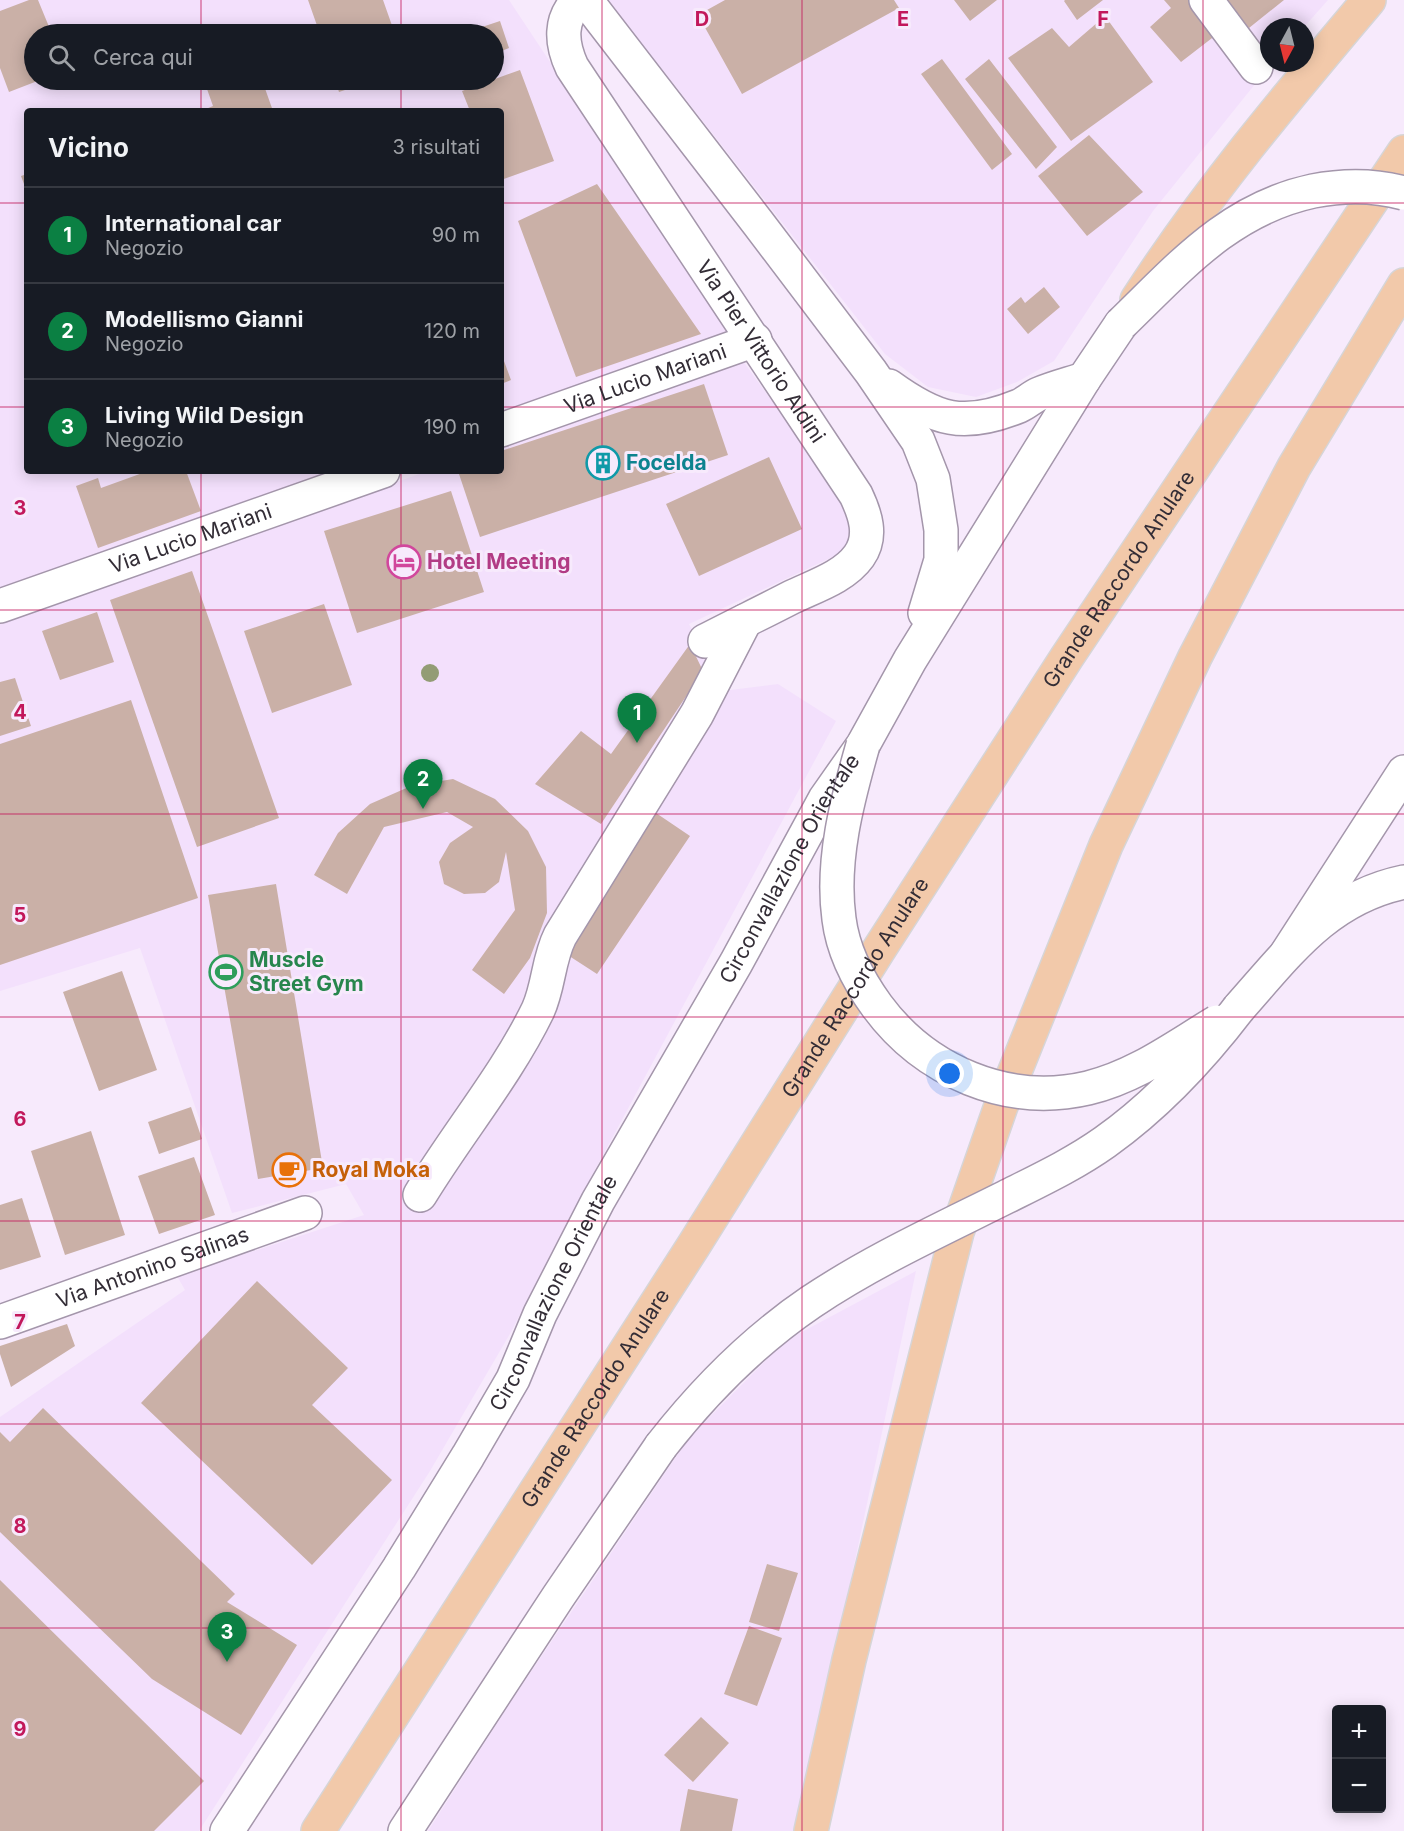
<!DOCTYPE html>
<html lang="it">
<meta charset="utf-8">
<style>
body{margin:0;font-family:Inter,sans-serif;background:#242831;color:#f1f3f6}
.controls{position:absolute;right:18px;bottom:18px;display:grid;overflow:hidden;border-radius:6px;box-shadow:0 3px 15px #0003}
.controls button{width:54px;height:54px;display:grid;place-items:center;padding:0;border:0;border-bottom:2px solid #363941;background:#171b24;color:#f1f3f6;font:30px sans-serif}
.compass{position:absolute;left:1260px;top:18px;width:54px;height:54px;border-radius:50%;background:#171b24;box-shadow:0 3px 15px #0003;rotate:187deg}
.you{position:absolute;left:950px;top:1074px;width:21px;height:21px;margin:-15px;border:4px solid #fff;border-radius:50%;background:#1a73e8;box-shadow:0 0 0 9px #1a73e833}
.badge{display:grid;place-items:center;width:39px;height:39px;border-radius:50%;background:#0b8043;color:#fff;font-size:20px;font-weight:700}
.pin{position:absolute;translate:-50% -50px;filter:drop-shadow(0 2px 3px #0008)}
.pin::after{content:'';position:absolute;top:32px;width:21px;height:18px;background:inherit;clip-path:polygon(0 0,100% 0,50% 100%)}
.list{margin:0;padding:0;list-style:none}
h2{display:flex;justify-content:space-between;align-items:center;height:78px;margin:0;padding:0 24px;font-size:26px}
h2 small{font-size:20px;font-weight:400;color:#9ea1a6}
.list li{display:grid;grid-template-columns:39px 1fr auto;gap:18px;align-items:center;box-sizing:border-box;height:96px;padding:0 24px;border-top:2px solid #363941}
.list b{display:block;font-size:22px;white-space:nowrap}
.list p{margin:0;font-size:20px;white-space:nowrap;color:#9ea1a6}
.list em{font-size:20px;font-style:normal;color:#9ea1a6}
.icon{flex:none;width:33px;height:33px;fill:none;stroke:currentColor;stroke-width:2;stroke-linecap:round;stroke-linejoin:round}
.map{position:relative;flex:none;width:1404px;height:1831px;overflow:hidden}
.search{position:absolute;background:#171b24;box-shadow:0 3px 15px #0003;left:24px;top:24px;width:480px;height:66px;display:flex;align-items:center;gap:15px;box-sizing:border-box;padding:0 21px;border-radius:33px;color:#9ea1a6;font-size:22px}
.panel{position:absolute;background:#171b24;box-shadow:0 3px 15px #0003;left:24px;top:108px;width:480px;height:366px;border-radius:6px}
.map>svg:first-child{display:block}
</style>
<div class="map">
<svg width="1404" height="1831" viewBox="0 0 1404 1831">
<rect width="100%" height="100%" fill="#f7eafc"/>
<path fill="#f3e0fc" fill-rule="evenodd" d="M0,0H509L731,335L501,415V111H27V471H341L0,589ZM34,34H494V80H34Z
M608,0H1328L1304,27H1269V63H1272L1153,211L1054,361L1017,382L976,397L928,387L885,354Z
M743,361L852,511L849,541L841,553L689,624L710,662L730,690L778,684L836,721L573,1211L511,1332L430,1471L199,1831H0V1417L185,1290L177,1276L364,1215L346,1184L232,1213L140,948L0,991V621L428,471H501V446Z
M916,1271L798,1831H428L512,1700L688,1439L785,1341Z"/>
<path fill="#cab0a7" d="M29,0H38L52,34H34V80H40L9,92L0,68V11Z
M308,0H383L395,34H320Z
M725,0H894L899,8L742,94L698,15Z
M954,0H997L970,21Z
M1065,0H1103L1077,20L1064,1Z
M1164,0H1188L1216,35L1181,62L1150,27L1171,8Z
M1226,0H1284L1249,28Z
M1105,16L1153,82L1071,141L1008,58L1052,28L1069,47Z
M500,21L509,48L494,54V34H461Z
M942,59L1012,154L992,170L921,74Z
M989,59L1057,147L1036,169L965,79Z
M520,70L554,161L501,180V111H470L462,91Z
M234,80H262L273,111H201L213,106L207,89Z
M335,80H375L339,92Z
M1089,135L1143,192L1087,236L1038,176Z
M27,174V192L21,176Z
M597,184L701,334L576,377L518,221Z
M1044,287L1060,307L1028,334L1007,309L1021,297L1025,303Z
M501,353L511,380L501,384Z
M704,384L728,455L480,537L458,471H501V451Z
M769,457L802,529L699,576L666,504Z
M148,471H186L201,511L98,548L76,486L98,478L101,488Z
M451,491L484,592L357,633L324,531Z
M192,571L279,818L197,847L110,600Z
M324,604L352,685L272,713L244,631Z
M97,612L114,662L60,680L42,631Z
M690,644L703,671L601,824L535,784L581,731L611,754Z
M15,678L31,726L0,736V682Z
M131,700L198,898L0,965V744Z
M453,779L495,799L528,831L546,867L547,913L530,958L504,994L472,970L515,910L506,852L499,882L485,893L464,894L444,884L439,862L450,843L473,827L447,812L384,827L347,894L314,875L338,833L370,804L411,786Z
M656,813L690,836L597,974L563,952Z
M276,884L323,1168L258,1179L208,895Z
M122,971L157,1070L99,1091L63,992Z
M191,1107L202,1139L159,1154L148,1122Z
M91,1131L125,1235L65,1255L31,1151Z
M194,1157L215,1215L159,1234L138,1176Z
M22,1198L41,1257L0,1270V1205Z
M257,1281L348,1368L312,1405L392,1480L312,1565L141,1403Z
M67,1324L75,1346L11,1387L0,1354V1346Z
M43,1408L235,1594L227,1602L297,1645L241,1735L152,1679L0,1532V1432L10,1442Z
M767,1564L798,1573L779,1631L749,1622Z
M0,1580L204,1781L154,1831H0Z
M749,1626L782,1638L757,1706L724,1694Z
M701,1717L729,1743L693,1782L664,1755Z
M688,1789L738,1799L732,1831H680Z"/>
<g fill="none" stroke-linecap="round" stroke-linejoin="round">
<g stroke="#a496ab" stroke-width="36">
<g id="minor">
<path id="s1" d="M579,0C559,19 561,43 572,67L856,495C865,514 873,536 859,556C844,577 815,586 792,597C763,612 734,626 705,641"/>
<path d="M586,0L758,223L871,372L918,441L933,479L941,530V560L925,613"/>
<path d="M1206,0L1256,67"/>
<path d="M889,386C936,420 963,429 1019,406C1026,403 1032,397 1039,394C1053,388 1069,384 1084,379"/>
<path id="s2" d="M501,430L755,340"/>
<path id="s3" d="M0,606L383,471"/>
<path d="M1287,953L1404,772"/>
<path d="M1239,1008C1288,953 1327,898 1404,882"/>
<path d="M420,1195C457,1134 507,1074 538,1010C549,986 548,960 560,936L697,714L745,621"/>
<path id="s4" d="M0,1322L305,1213"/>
<path id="s5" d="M227,1831L399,1568L468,1456L513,1379L540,1314L598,1201L736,963L825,799L863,745L910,660L1084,379L1121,324"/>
<path d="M405,1831L558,1597L661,1446"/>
</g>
</g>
<g stroke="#d6d5d7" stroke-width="36">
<g id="highway">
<path d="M1137,300C1206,193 1288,96 1369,0"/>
<path id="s6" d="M318,1831L694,1245L878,951L1067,657L1404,152"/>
<path d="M811,1831L849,1660L957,1232L1001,1106L1106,845L1195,657L1294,467L1404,285"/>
</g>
</g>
<use href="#minor" stroke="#fff" stroke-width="33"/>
<use href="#highway" stroke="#f2c9aa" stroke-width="33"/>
<g stroke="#a496ab" stroke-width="36" stroke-linecap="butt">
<path id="minor-bridge" d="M1121,324C1180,267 1229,209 1313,191C1344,185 1374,185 1404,193
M863,745C847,801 831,861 839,919C843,951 858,980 877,1006C925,1071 1007,1107 1088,1088C1137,1076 1175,1047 1217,1022
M661,1446C704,1391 752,1342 811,1302C872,1261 940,1230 1006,1197C1040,1180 1074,1164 1105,1142C1157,1105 1200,1059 1239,1008"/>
</g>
<use href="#minor-bridge" stroke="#fff" stroke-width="33"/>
</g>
<circle fill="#939c75" cx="430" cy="673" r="9"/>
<path fill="none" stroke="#c2185b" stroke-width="1.5" stroke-opacity="0.55" d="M201,0V34M401,0V34M602,0V1831M802,0V1831M1003,0V1831M1203,0V1831M201,80V111M401,80V111M0,203H27M501,203H1404M0,407H27M501,407H1404M201,471V1831M401,471V1831M0,610H1404M0,814H1404M0,1017H1404M0,1221H1404M0,1424H1404M0,1628H1404"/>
<defs>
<g id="building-ring" transform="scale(1.725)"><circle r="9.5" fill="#f7eafc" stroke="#0f9aa8" stroke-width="1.5"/><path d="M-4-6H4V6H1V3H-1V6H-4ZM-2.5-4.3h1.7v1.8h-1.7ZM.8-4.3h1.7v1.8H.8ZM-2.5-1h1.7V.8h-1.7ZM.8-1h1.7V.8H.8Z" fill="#0f9aa8"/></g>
<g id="hotel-ring" transform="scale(1.725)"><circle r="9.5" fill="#f7eafc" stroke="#d1479c" stroke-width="1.5"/><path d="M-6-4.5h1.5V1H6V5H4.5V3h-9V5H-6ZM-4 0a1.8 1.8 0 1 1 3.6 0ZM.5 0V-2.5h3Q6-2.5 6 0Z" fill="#d1479c"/></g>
<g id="stadium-ring" transform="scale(1.725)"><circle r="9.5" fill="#f7eafc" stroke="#2e9e5b" stroke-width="1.5"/><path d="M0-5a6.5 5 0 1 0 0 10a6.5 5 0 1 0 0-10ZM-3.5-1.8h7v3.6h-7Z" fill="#2e9e5b"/></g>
<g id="cafe-ring" transform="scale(1.725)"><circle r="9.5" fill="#f7eafc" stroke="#e8710a" stroke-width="1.5"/><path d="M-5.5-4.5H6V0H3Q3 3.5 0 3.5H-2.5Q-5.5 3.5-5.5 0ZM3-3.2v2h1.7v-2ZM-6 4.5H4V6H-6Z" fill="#e8710a"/></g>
</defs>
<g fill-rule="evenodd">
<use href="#building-ring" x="603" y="463"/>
<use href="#hotel-ring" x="404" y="562"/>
<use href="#stadium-ring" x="226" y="972"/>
<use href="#cafe-ring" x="289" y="1170"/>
</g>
<g text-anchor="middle" stroke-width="6" stroke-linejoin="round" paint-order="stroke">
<g font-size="21" fill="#332d36" stroke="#f7eafc">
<text dy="7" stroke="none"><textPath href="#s1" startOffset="414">Via Pier Vittorio Aldini</textPath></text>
<text dy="7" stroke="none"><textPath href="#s2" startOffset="153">Via Lucio Mariani</textPath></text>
<text dy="7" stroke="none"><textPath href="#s3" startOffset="202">Via Lucio Mariani</textPath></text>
<text dy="7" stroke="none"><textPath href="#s6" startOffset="1486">Grande Raccordo Anulare</textPath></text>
<text dy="7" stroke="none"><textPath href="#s5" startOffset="1116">Circonvallazione Orientale</textPath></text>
<text dy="7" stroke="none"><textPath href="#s6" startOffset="1000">Grande Raccordo Anulare</textPath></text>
<text dy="7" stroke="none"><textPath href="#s4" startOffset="162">Via Antonino Salinas</textPath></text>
<text dy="7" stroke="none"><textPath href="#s5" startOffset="630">Circonvallazione Orientale</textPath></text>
<text dy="7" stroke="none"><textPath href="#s6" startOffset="514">Grande Raccordo Anulare</textPath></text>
</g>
<g font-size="21" font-weight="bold" fill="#0d838f" stroke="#f7eafc" text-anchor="start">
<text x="626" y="470">Focelda</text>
</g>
<g font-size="21" font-weight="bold" fill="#b23c85" stroke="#f7eafc" text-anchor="start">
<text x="427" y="569">Hotel Meeting</text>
</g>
<g font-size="21" font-weight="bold" fill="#27864d" stroke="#f7eafc" text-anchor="start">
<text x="249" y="967">Muscle<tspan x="249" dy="24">Street Gym</tspan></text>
</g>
<g font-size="21" font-weight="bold" fill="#c56008" stroke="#f7eafc" text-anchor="start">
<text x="312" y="1177">Royal Moka</text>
</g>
</g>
<g font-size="20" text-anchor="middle" font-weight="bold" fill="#c2185b" stroke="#f7eafc" stroke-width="6" stroke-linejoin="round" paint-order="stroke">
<text x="702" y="26">D</text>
<text x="903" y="26">E</text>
<text x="1103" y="26">F</text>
<text x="20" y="515">3</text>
<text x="20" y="719">4</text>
<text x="20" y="922">5</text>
<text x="20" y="1126">6</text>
<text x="20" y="1329">7</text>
<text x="20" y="1533">8</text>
<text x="20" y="1736">9</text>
</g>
</svg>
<div class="controls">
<button>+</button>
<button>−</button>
</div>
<svg class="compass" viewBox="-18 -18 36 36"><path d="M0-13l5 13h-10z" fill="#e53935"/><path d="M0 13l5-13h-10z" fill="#9ea1a6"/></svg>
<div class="you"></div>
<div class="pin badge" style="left:637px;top:743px">1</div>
<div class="pin badge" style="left:423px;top:809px">2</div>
<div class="pin badge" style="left:227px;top:1662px">3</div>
<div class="search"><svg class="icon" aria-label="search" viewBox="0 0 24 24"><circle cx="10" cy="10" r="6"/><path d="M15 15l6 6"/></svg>Cerca qui</div>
<section class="panel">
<h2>Vicino<small>3 risultati</small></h2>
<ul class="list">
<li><span class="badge">1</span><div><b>International car</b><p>Negozio</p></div><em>90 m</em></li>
<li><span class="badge">2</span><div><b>Modellismo Gianni</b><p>Negozio</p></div><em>120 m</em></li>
<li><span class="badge">3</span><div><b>Living Wild Design</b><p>Negozio</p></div><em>190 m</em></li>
</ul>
</section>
</div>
